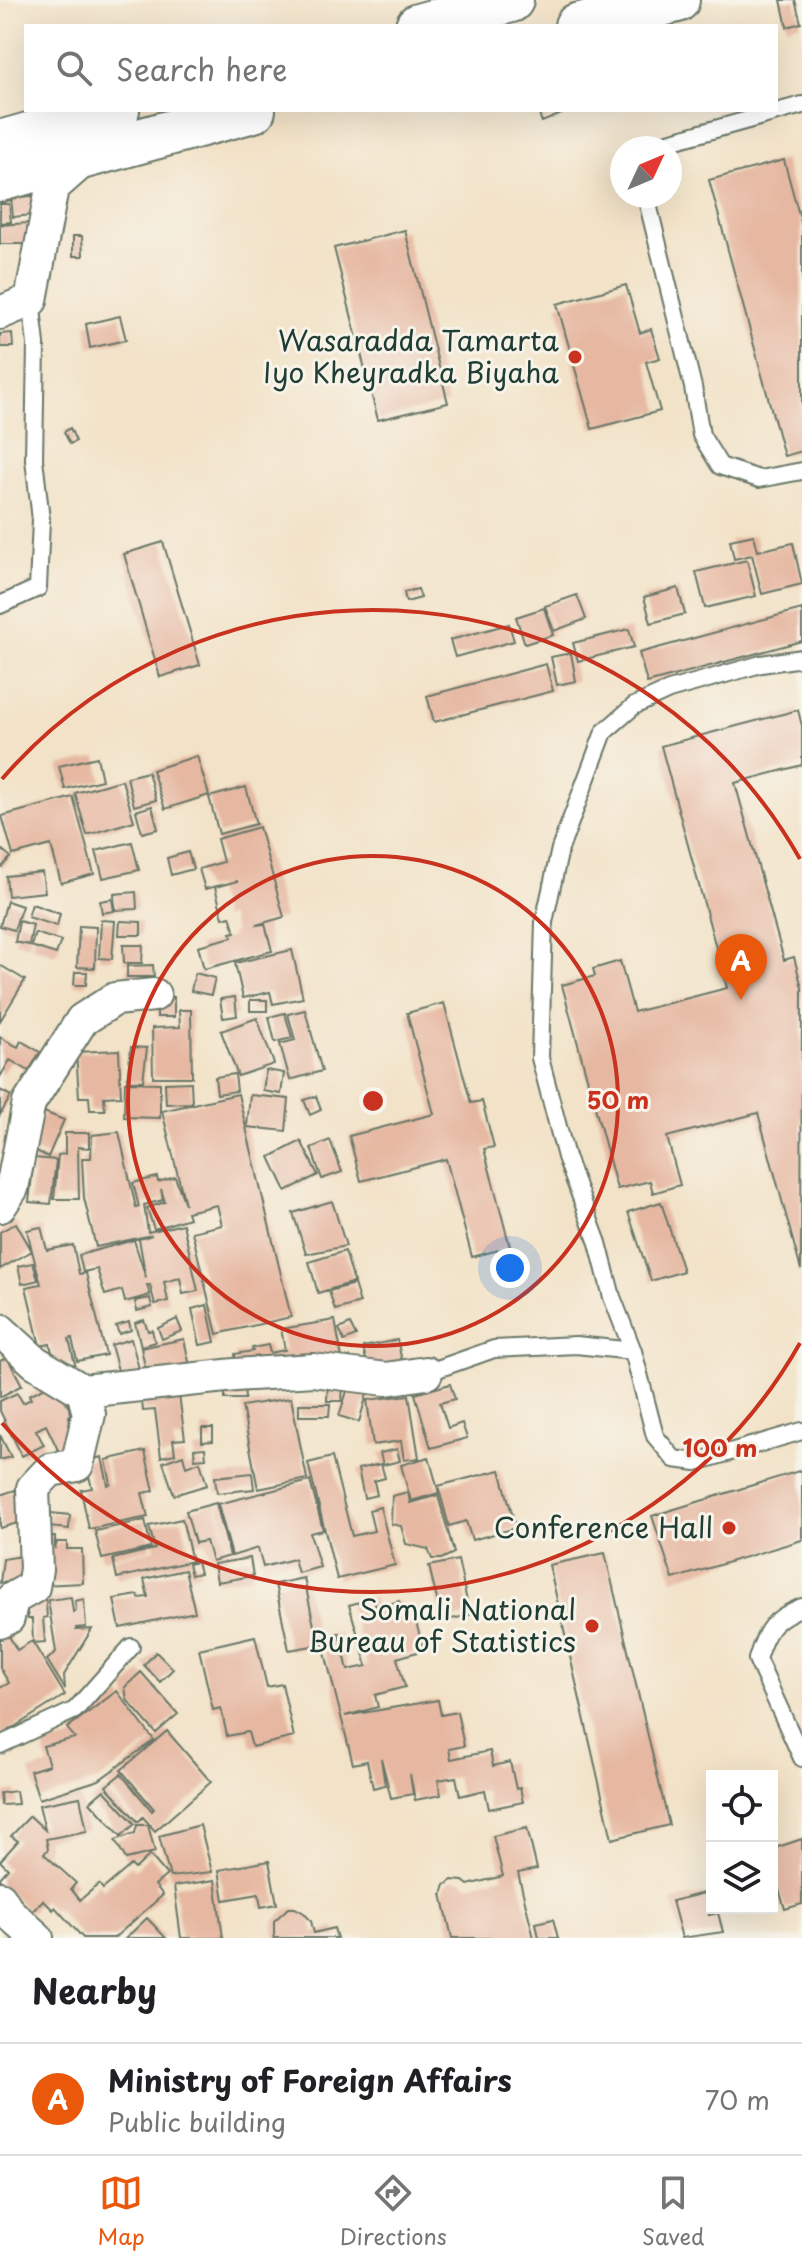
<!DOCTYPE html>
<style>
body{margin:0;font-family:"Playpen Sans",sans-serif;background:#f2f2f2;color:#202124}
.controls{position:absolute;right:24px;bottom:24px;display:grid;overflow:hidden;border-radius:0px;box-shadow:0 8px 32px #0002}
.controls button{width:72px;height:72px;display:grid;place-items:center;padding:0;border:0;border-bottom:2px solid #e0e0e0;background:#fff;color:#202124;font:40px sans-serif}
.compass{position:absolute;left:610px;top:136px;width:72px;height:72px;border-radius:50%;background:#fff;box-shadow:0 8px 32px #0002;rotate:46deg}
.you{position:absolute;left:510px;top:1268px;width:28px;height:28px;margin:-20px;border:6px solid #fff;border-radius:50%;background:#1a73e8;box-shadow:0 0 0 12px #1a73e833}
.badge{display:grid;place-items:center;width:52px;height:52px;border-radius:50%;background:#ea580c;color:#fff;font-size:26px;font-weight:700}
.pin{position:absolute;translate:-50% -66px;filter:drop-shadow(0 2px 4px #0008)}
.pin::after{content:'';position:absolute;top:42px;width:28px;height:24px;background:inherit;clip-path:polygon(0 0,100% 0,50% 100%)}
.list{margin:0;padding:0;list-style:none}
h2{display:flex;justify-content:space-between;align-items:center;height:104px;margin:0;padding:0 32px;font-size:34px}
h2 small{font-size:26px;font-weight:400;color:#757577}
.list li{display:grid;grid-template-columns:52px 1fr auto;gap:24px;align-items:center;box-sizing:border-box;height:112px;padding:0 32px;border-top:2px solid #e0e0e0}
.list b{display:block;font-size:30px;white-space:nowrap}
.list p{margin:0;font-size:26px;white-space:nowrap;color:#757577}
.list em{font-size:26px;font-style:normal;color:#757577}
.icon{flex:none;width:44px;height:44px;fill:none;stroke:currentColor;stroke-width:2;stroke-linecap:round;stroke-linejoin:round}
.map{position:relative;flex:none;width:802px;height:1938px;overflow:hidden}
.search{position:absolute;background:#fff;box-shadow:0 8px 32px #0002;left:24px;right:24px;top:24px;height:88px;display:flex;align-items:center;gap:20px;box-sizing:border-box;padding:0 28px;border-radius:0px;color:#757577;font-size:30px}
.sheet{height:216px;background:#fff}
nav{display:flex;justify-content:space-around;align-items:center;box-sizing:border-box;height:112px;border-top:2px solid #e0e0e0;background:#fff;font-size:22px;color:#757577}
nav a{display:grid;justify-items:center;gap:4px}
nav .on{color:#ea580c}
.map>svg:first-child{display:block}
</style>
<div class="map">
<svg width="802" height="1938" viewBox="0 0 802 1938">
<rect width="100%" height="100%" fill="#f7f3e8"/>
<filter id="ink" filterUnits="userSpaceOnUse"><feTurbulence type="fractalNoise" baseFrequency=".0125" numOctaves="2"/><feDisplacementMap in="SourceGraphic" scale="16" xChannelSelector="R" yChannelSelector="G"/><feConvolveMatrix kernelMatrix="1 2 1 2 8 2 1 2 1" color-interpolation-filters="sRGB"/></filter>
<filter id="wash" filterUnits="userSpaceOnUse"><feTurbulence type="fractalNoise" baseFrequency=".006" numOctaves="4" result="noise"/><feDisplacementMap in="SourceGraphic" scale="32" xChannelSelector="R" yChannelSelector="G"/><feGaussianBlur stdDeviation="1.8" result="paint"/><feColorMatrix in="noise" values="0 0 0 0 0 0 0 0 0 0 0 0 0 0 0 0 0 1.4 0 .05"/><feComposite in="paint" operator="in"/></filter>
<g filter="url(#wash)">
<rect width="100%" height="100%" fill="#f2e2c7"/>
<g id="blocks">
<path fill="#e6b8a2" d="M781,0H795L801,23L787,27Z
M537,110H571L542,122Z
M784,160L802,226V451L784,456L709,180Z
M41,195L43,214L13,217L11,198Z
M0,204H9L11,222L0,223Z
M28,223L27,244H0V225Z
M405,230L448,403L378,420L334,248Z
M73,236H82L83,256H73Z
M626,285L640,333L651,329L660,358L646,362L660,411L592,429L557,304Z
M120,316L126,340L90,348L86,324Z
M12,333L13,347H0V334Z
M70,428L76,441L70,444L64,432Z
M754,535L758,551L793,543L802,584L762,594L752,555L734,559L730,540Z
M163,542L200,665L160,677L124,554Z
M747,560L756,596L705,608L696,572Z
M678,588L685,614L651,623L644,597Z
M418,589L421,598L406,602L404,592Z
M577,595L586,619L554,631L545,606Z
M544,608L553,635L525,644L516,617Z
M802,609V641L647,683L639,653Z
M509,624L514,641L455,657L450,640Z
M629,629L634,647L578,661L573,643Z
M571,653L576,681L557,685L551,657Z
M546,664L553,691L434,722L427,696Z
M798,710L802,726V765L735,783L784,960L794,957L802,988L801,1270L758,1113L667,1137L680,1185L653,1193L650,1181L617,1189L562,985L595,976L593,969L620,961L634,1012L727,988L661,746Z
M197,756L209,795L165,809L152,770Z
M97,757L102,780L65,789L59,766Z
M148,772L156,800L134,806L127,777Z
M122,780L134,821L87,835L75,793Z
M246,787L256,824L219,834L209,797Z
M73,797L94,874L61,883L51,845L13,855L2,816Z
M152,806L158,829L142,833L136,811Z
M259,827L284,917L256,925L265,924L272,951L204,969L198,946L232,937L231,933L235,932L230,916L223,918L215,887L238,881L205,889L199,869L223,862L217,839Z
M132,842L139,870L103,878L96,851Z
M0,848L11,857L2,867L0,866Z
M188,852L193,869L171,875L167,858Z
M42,872L45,892L8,896L6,876Z
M136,892L137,909L115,910L114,894Z
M112,899L114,911L102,913L100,901Z
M7,901L22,906L14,930L0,926Z
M32,904L60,914L57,926L28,917Z
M101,920L115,921L112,959L99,958Z
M19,921L33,925L29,945L15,942Z
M120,921L141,922V935H119Z
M79,926L96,927L95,968L77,967Z
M35,933L61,941L56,954L31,946Z
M123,945H143L142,963H124Z
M292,950L303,998L273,1004L270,992L243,998L235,963Z
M0,965L25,980L0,1021Z
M153,965L154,977H127V966Z
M75,972H87L86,985H74Z
M195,973L215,978L211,995L191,991Z
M157,997H174V1017H157Z
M235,997L237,1016L223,1018L220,999Z
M250,1000H267V1011H250Z
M444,1003L471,1103L482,1101L494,1147L484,1149L510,1247L472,1257L446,1159L361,1181L349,1136L434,1114L407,1013Z
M179,1010H191L192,1077H153L152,1028L180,1027Z
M305,1010L322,1071L290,1080L280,1044L295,1040L288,1014Z
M285,1013L292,1038L275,1042L269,1017Z
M257,1018L274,1064L238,1076L221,1031Z
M0,1037L18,1047L21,1041L40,1052L29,1071L10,1060L0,1077Z
M131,1047L147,1048L143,1081H127Z
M119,1050L121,1096L104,1097L105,1110H90L89,1097H79L76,1052Z
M266,1070L284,1073L281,1094L263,1091Z
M235,1074L237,1091L217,1094L215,1077Z
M125,1082L160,1083V1118L124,1117Z
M191,1082L192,1103L166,1104L165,1083Z
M0,1090L11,1096L0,1115Z
M238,1094L291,1317L217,1334L192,1232L222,1225L217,1205L187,1212L189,1218L154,1229L147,1208L165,1202L161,1189L163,1200L144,1205L148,1232L183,1224L198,1291L183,1294L180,1278L164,1282L168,1301L155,1304L150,1285H147L150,1295L125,1302L122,1290L105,1295L97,1269L83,1272L79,1255L134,1240L146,1278L139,1239L152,1235L96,1247L84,1198L82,1158H91L92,1135L119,1132L136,1208L139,1207L133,1183L157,1177L158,1182L175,1177L185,1204L162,1111Z
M250,1095L289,1099L286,1131L247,1127Z
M316,1096L321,1110L310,1115L304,1100Z
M44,1112L64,1120L48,1157L28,1147Z
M65,1133H89V1148L78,1147L79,1199H54L58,1155L65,1154Z
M330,1140L342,1172L322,1179L311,1148Z
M301,1141L318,1175L286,1191L270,1157Z
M34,1158L56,1160L51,1204L29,1202Z
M332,1201L346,1246L306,1254L293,1213Z
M661,1202L683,1271L651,1281L628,1212Z
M16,1223L32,1251L27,1230L41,1227L47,1250L73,1245L79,1274L86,1273L106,1355L77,1361L72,1338L69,1339L75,1364L56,1369L50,1344L40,1346L26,1287L41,1284L32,1251L0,1269V1232Z
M345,1251L354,1282L318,1293L309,1262Z
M33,1263L38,1280L22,1284L18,1266Z
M354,1284L360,1303L335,1310L329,1291Z
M150,1298L152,1307L137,1311L135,1301Z
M207,1305L215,1342L200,1345L192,1309Z
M177,1319L182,1331L162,1339L158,1328Z
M144,1320L148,1331L152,1330L155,1342L141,1346L135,1323Z
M335,1320L342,1358L237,1371L235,1354L253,1351L252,1348L268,1345L270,1353L285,1350L281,1329Z
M129,1322L131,1330L119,1334L116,1326Z
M350,1324L356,1336L344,1341L339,1329Z
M131,1339L142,1380L122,1385L111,1345Z
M184,1339L191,1371L148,1380L141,1348Z
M397,1340L403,1365L369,1373L363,1347Z
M7,1357L22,1385L0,1397V1361Z
M244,1380L245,1399H225V1381Z
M328,1381L343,1382L342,1401H327Z
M56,1382L72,1414L69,1416L75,1450L62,1458L46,1425L36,1430L44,1445L22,1456L0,1411V1401L17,1393L23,1403L31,1399L29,1395Z
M450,1384L455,1399L440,1403L448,1428L462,1423L467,1438L431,1448L415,1394Z
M348,1388L367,1394L359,1422L339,1416Z
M179,1395L185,1439L173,1440L175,1454L161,1457L155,1410L143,1411L142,1400Z
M409,1395L419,1458L404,1460L401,1441L373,1445L367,1400Z
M291,1398L307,1479L258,1489L242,1406Z
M299,1404H330L329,1416H299Z
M202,1428H213V1441L202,1442Z
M0,1435L11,1457L0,1460Z
M205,1448L206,1458L195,1459L194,1449Z
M397,1449L400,1461L383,1465L380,1453Z
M145,1451L154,1491L142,1493L148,1517L89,1529L81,1490L92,1488L85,1461L102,1457L108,1485L111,1484L106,1460Z
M183,1455L186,1467L200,1462L207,1485L174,1495L163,1462Z
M332,1457L352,1536L374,1531L369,1510L380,1507L395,1565L337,1579L308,1463Z
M429,1457L439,1493L411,1501L401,1465Z
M381,1464L385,1478L374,1481L377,1495L364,1498L358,1469Z
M500,1470L516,1528L472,1540L466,1521L449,1526L438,1486Z
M802,1470V1540L673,1579L652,1516Z
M252,1473L254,1489L217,1493L215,1477Z
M310,1481L323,1530L310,1533L320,1567L298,1573L294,1559L263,1567L258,1548L232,1556L218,1504Z
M15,1490L25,1521L0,1528V1495Z
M408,1492L410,1503L438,1495L454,1553L441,1559H432L428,1549L406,1544L401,1526L391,1524L392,1496Z
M216,1503L230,1556L212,1561L206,1541L195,1543L186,1511Z
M50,1513L70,1515L69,1529L49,1527Z
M182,1519L192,1561L117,1578L113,1559L155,1549L149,1526Z
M145,1520L151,1548L102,1559L95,1531Z
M40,1537H55V1549L57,1542H67V1549H82L83,1583L41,1585Z
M605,1553L669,1825L612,1839L549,1565Z
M28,1555L30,1584L4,1585V1582L0,1583L3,1559Z
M250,1558L253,1576L217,1582L214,1564Z
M458,1560L470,1615L442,1621L429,1566Z
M197,1562L200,1573L191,1575L188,1564Z
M185,1570L195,1612L120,1628L114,1599L138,1595L139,1598L148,1597L144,1579Z
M304,1578L318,1645L289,1650L275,1584Z
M45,1594L47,1617L43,1618L45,1642L33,1643L32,1619H28L25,1595Z
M71,1597L73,1612L76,1611L75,1601L84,1599L86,1627L76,1628V1630L92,1629L64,1675L65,1689L47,1660L56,1652L48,1600Z
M374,1598L376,1608L399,1601L402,1611L412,1609L424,1650L397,1658L405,1687L375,1695L378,1707L345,1716L438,1700L441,1715L457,1712L464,1746L449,1749L451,1759L490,1751L493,1766L510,1762L516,1789L520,1788L523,1802L489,1809L485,1790L460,1796L456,1777L438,1780L441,1795L415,1800L410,1774L413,1794L391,1798L381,1758L385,1785L373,1788L367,1761L353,1764L321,1637L339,1633L348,1670L367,1666L349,1605Z
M5,1629L17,1650L32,1641L65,1695L0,1736V1688L9,1683L0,1668V1632Z
M255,1636L267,1687L282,1684L294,1737L252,1747L248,1732L227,1736L221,1708L213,1710L199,1649Z
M156,1652L173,1669L160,1682L144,1665Z
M141,1672L178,1714L156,1733L127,1700L125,1687Z
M117,1691L154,1740L99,1780L39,1799L30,1771L49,1765L43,1746L75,1738L67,1728Z
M167,1731L211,1782L155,1831L143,1817L138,1822L106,1786L121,1774L152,1811L154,1809L121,1770Z
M104,1790L135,1824L121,1836L90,1802Z
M16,1791L18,1804L1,1805L0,1793Z
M80,1797L87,1831L46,1839L48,1849L44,1854L76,1883L71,1889L80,1900L99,1884L103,1889L131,1865L135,1869L150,1855L167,1875L155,1885L163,1895L114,1938H83L55,1907L53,1910L43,1900L31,1913L0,1884V1878L8,1869L0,1861L18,1841L11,1836L30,1816L45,1830L39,1805Z
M137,1825H148L155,1852L126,1859L115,1840L135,1833Z
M200,1825L212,1872L170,1877L159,1836Z
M527,1828L537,1869L518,1873L534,1938H452L442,1894L445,1885L452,1880L463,1881L468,1885L503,1876L493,1836Z
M802,1839V1904L785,1909L772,1867V1849Z
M269,1861L277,1904L261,1907L259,1894L224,1900L219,1870Z
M215,1880L223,1938H181L174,1886Z
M704,1893L709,1915L718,1913L723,1932L682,1938L672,1901Z
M288,1908H295L304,1913L311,1921L314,1933L334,1928L337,1938H274V1921Z
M147,1918L166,1938H126Z
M553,1919L558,1938H539L536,1923Z"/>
</g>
</g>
<g filter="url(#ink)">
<use href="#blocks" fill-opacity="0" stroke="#697767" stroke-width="2"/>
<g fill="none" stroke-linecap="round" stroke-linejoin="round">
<g stroke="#697767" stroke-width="20">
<path id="lane" d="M659,148L665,143L802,105
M646,196L693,387L701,435L720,466L759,479L802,471
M0,605L38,588L41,520L34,459L36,344L31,300
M802,658L761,664L669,690L634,706L604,732L560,849L544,922L540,1058L566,1157L598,1243L612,1297L633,1351L655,1436L674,1459L696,1462L802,1431
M426,1373L494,1349L576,1345L633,1351
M802,1607C773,1619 766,1629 757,1659L802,1758
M0,1745L75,1710L131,1647"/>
</g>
<g stroke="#697767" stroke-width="36">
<path id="street" d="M0,313L31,300L52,188L85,159
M0,1206L12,1188L29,1103L82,1020L115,999L154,995
M0,1330L35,1362L83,1391L235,1375L313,1370L386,1379L426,1373
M0,1622L8,1618L12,1599L33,1587L36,1569L33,1488L50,1470L77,1465L89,1414L83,1391
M0,1898L9,1913L37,1938"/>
</g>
<g stroke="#697767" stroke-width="48">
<path id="secondary" d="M418,26L511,0
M577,26L677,0
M0,143L117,110
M0,179L253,110"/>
</g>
<use href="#lane" stroke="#fff" stroke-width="16"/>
<use href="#street" stroke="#fff" stroke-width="32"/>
<use href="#secondary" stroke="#fff" stroke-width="44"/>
</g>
</g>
<g fill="none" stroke="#c8321e" stroke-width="4">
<circle cx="373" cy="1101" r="245"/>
<path d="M800 1343A491 491 0 0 1 2 1423M2 779A491 491 0 0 1 800 859"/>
</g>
<g fill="#c8321e" stroke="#f7f3e8" stroke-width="3">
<circle cx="575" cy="357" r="8"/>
<circle cx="729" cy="1528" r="8"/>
<circle cx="592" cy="1626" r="8"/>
</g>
<g text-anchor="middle" stroke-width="6" stroke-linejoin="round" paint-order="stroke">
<g font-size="28" fill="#1f3d34" stroke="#f7f3e8" text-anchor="end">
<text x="559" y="351">Wasaradda Tamarta<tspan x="559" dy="32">Iyo Kheyradka Biyaha</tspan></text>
<text x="713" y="1538">Conference Hall</text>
<text x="576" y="1620">Somali National<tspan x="576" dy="32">Bureau of Statistics</tspan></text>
</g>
</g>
<circle cx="373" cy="1101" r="12" fill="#c8321e" stroke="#f7f3e8" stroke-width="4"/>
<g font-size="24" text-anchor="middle" font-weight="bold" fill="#c8321e" stroke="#f7f3e8" stroke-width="6" stroke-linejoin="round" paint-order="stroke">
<text x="618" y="1109">50 m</text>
<text x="720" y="1457">100 m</text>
</g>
</svg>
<div class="controls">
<button><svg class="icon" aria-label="locate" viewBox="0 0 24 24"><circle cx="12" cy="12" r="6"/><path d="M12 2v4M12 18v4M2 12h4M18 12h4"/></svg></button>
<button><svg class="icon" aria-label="layers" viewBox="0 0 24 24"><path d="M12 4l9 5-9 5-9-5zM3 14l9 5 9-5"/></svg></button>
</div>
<svg class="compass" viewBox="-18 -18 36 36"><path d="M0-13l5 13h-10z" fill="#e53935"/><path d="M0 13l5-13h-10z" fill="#757577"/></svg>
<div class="you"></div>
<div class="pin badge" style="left:741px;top:1000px">A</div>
<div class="search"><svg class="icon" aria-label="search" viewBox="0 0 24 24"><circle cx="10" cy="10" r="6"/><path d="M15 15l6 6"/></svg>Search here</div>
</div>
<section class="sheet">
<h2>Nearby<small></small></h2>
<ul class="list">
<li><span class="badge">A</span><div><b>Ministry of Foreign Affairs</b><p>Public building</p></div><em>70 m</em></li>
</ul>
</section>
<nav>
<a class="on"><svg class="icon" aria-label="map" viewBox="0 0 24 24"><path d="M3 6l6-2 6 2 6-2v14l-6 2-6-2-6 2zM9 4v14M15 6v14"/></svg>Map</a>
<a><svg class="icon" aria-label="directions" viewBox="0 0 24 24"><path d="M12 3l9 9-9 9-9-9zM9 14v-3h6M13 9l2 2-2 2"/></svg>Directions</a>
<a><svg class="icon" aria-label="saved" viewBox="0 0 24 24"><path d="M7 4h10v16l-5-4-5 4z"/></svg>Saved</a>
</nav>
